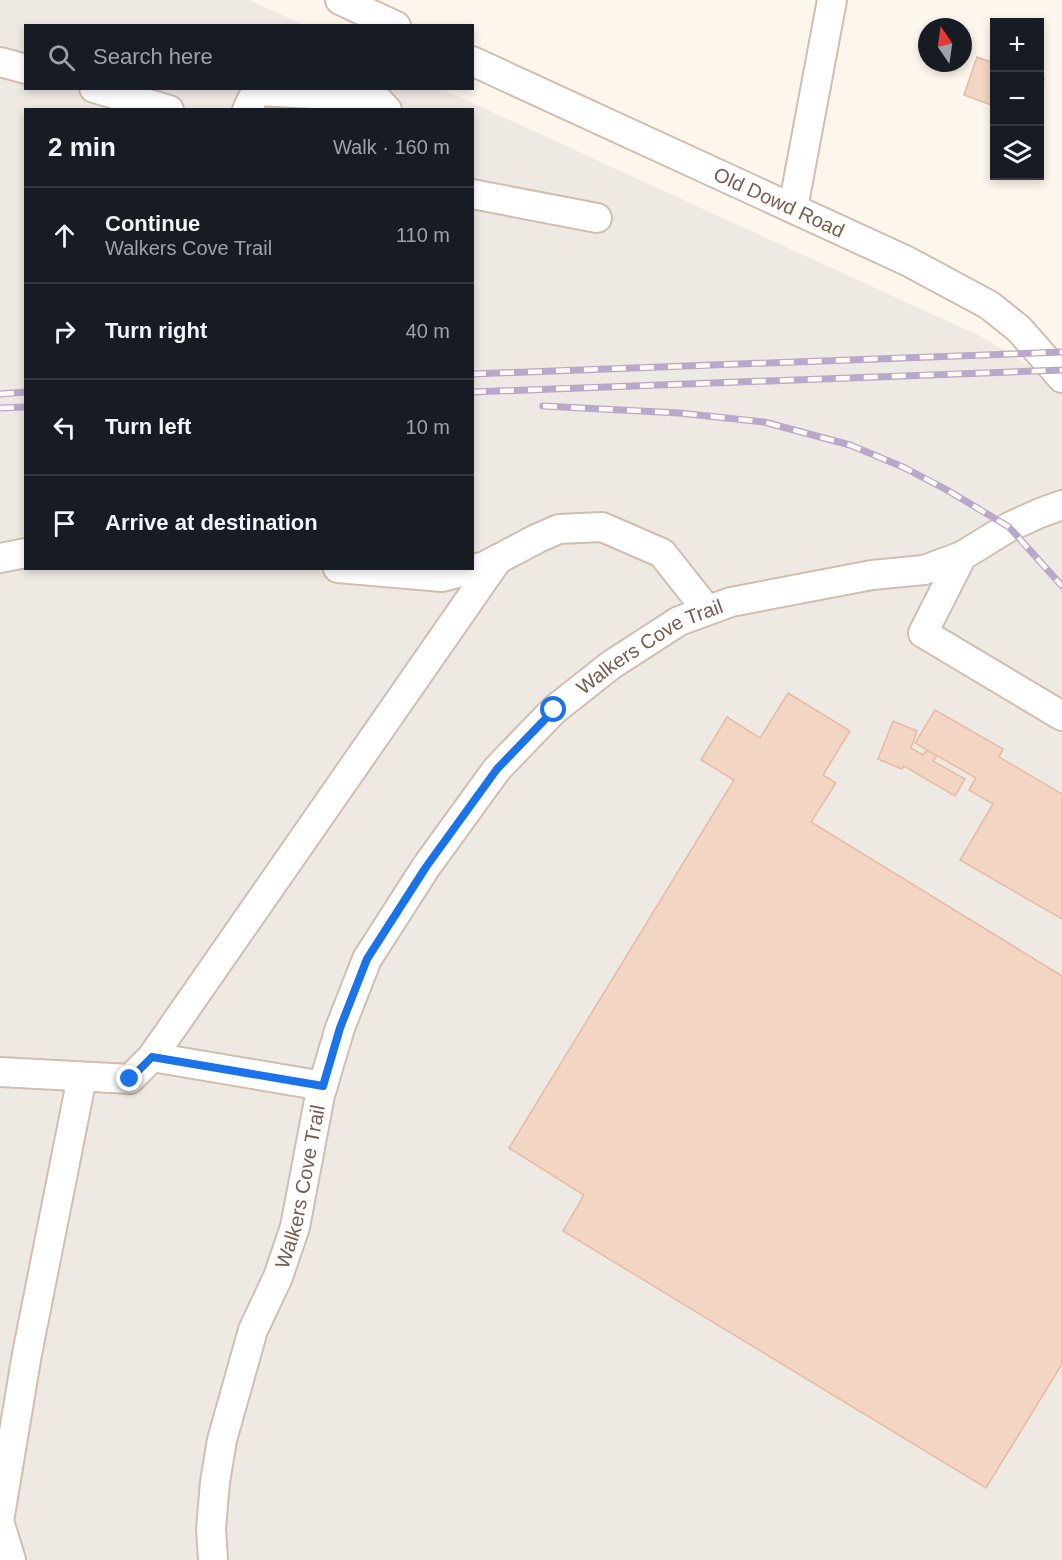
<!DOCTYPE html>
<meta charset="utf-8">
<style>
body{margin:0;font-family:Helvetica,sans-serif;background:#242831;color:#f1f3f6}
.controls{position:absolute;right:18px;top:18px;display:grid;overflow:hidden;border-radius:0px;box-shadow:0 3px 9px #0003}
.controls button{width:54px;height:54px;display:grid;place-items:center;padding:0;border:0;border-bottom:2px solid #363941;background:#171b24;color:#f1f3f6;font:30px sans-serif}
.compass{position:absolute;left:918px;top:18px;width:54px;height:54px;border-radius:50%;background:#171b24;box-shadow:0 3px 9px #0003;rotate:347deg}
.stop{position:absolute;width:18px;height:18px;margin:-14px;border:4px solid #1a73e8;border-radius:50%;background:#fff}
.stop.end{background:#1a73e8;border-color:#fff;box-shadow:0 2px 6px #0008}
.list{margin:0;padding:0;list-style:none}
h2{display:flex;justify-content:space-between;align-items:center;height:78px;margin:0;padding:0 24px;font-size:26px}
h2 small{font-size:20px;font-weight:400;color:#9ea1a6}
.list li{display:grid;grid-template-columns:39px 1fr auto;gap:18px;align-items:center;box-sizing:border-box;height:96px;padding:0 24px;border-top:2px solid #363941}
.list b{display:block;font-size:22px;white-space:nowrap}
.list p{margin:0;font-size:20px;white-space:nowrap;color:#9ea1a6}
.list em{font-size:20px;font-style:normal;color:#9ea1a6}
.icon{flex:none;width:33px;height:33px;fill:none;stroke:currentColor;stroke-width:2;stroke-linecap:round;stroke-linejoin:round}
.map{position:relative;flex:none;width:1062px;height:1560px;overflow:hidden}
.search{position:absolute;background:#171b24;box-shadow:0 3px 9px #0003;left:24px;top:24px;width:450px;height:66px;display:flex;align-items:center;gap:15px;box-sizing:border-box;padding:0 21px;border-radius:0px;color:#9ea1a6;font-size:22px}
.panel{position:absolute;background:#171b24;box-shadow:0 3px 9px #0003;left:24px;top:108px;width:450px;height:462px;border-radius:0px}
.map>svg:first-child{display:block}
</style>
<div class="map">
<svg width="1062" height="1560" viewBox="0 0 1062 1560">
<rect width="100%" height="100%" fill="#fdf6ec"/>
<path fill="#efe9e4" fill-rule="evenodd" d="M0,0H249L305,25L26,26V88L442,89L982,337L1062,385V1560H0ZM26,110H472V568H26Z"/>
<path fill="#f3d5c3" stroke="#e6bba3" stroke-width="1.5" d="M977,57L994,63V106L964,95Z
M1040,78L1044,79L1040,94Z
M788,693L850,731L823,775L836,783L811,822L1062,976V1364L986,1488L563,1231L584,1195L509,1148L734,780L701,760L727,717L760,738Z
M935,710L1003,749L999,757L1062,794V919L960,860L993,804L969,790L976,778L915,743Z
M893,721L917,731L911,748L923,755L927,750L937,756L933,761L965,779L955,796L904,766L902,769L878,759Z"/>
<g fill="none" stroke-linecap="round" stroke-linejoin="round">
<g stroke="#d1beb0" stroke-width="32">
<g id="minor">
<path d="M340,0L396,26"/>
<path id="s1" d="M472,61L907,261L989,305L1019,329L1062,378"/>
<path d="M0,62L26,69"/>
<path d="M94,88L169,110"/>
<path d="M247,110L256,91L375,97L387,110"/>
<path d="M472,194L597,218"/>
<path d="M793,208L832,0"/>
<path d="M962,556L923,633L1062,716"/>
<path d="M0,558L26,553"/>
<path d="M338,568L442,577L485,566L538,538L559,529L602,527L662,553L707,610"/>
<path d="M152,1057L498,559"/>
<path d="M0,1072L130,1079L152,1057L323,1086"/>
<path d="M0,1515L27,1354L82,1077"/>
<path d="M0,1524L11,1560"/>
<path id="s2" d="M213,1560L211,1529L215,1482L222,1440L253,1330L278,1277L295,1227L320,1095L340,1028L367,959L426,867L497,769L554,710L611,665L679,621L731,602L872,575L924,570L962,556L1009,527L1040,513L1062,505"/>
</g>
</g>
<use href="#minor" stroke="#fff" stroke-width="28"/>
<g stroke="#b9a8c9" stroke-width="7">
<path id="rail" d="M472,374L1062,352
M472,392L1062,370
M0,394L26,392
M543,406L679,413L764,422L850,445L903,467L947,490L1009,527L1062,586
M0,408L26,407"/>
</g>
<use href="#rail" stroke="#fffaf3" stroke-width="4.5" stroke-dasharray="14" stroke-linecap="butt"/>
</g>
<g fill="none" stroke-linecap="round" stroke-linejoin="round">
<path stroke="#1a73e8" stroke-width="8" d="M130,1079L152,1057L323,1086L340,1028L367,959L426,867L497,769L554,710"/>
</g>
<g text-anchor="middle" stroke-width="5" stroke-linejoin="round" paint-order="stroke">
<g font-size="20" fill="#7a5c4d" stroke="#fffaf3">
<text dy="7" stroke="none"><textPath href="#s1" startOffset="338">Old Dowd Road</textPath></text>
<text dy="7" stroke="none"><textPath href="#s2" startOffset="1053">Walkers Cove Trail</textPath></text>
<text dy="7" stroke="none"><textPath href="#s2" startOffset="387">Walkers Cove Trail</textPath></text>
</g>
</g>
</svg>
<div class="controls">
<button>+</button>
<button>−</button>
<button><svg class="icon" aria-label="layers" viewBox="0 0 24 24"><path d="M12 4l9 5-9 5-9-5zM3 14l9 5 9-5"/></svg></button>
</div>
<svg class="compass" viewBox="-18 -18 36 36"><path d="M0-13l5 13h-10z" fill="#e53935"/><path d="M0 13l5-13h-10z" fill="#9ea1a6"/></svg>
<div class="stop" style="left:554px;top:710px"></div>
<div class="stop end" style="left:130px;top:1079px"></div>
<div class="search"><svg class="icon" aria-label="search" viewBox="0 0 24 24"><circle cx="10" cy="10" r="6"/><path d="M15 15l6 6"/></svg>Search here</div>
<section class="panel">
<h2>2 min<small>Walk · 160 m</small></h2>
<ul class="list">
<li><svg class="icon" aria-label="ahead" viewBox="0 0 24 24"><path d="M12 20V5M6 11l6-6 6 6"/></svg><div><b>Continue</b><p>Walkers Cove Trail</p></div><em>110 m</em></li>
<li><svg class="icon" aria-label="right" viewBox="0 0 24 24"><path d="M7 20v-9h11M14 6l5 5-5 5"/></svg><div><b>Turn right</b></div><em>40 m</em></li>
<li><svg class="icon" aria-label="left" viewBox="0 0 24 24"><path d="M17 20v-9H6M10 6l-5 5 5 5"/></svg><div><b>Turn left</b></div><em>10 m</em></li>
<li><svg class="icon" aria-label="arrive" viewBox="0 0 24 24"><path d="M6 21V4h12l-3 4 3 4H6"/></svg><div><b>Arrive at destination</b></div></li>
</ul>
</section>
</div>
